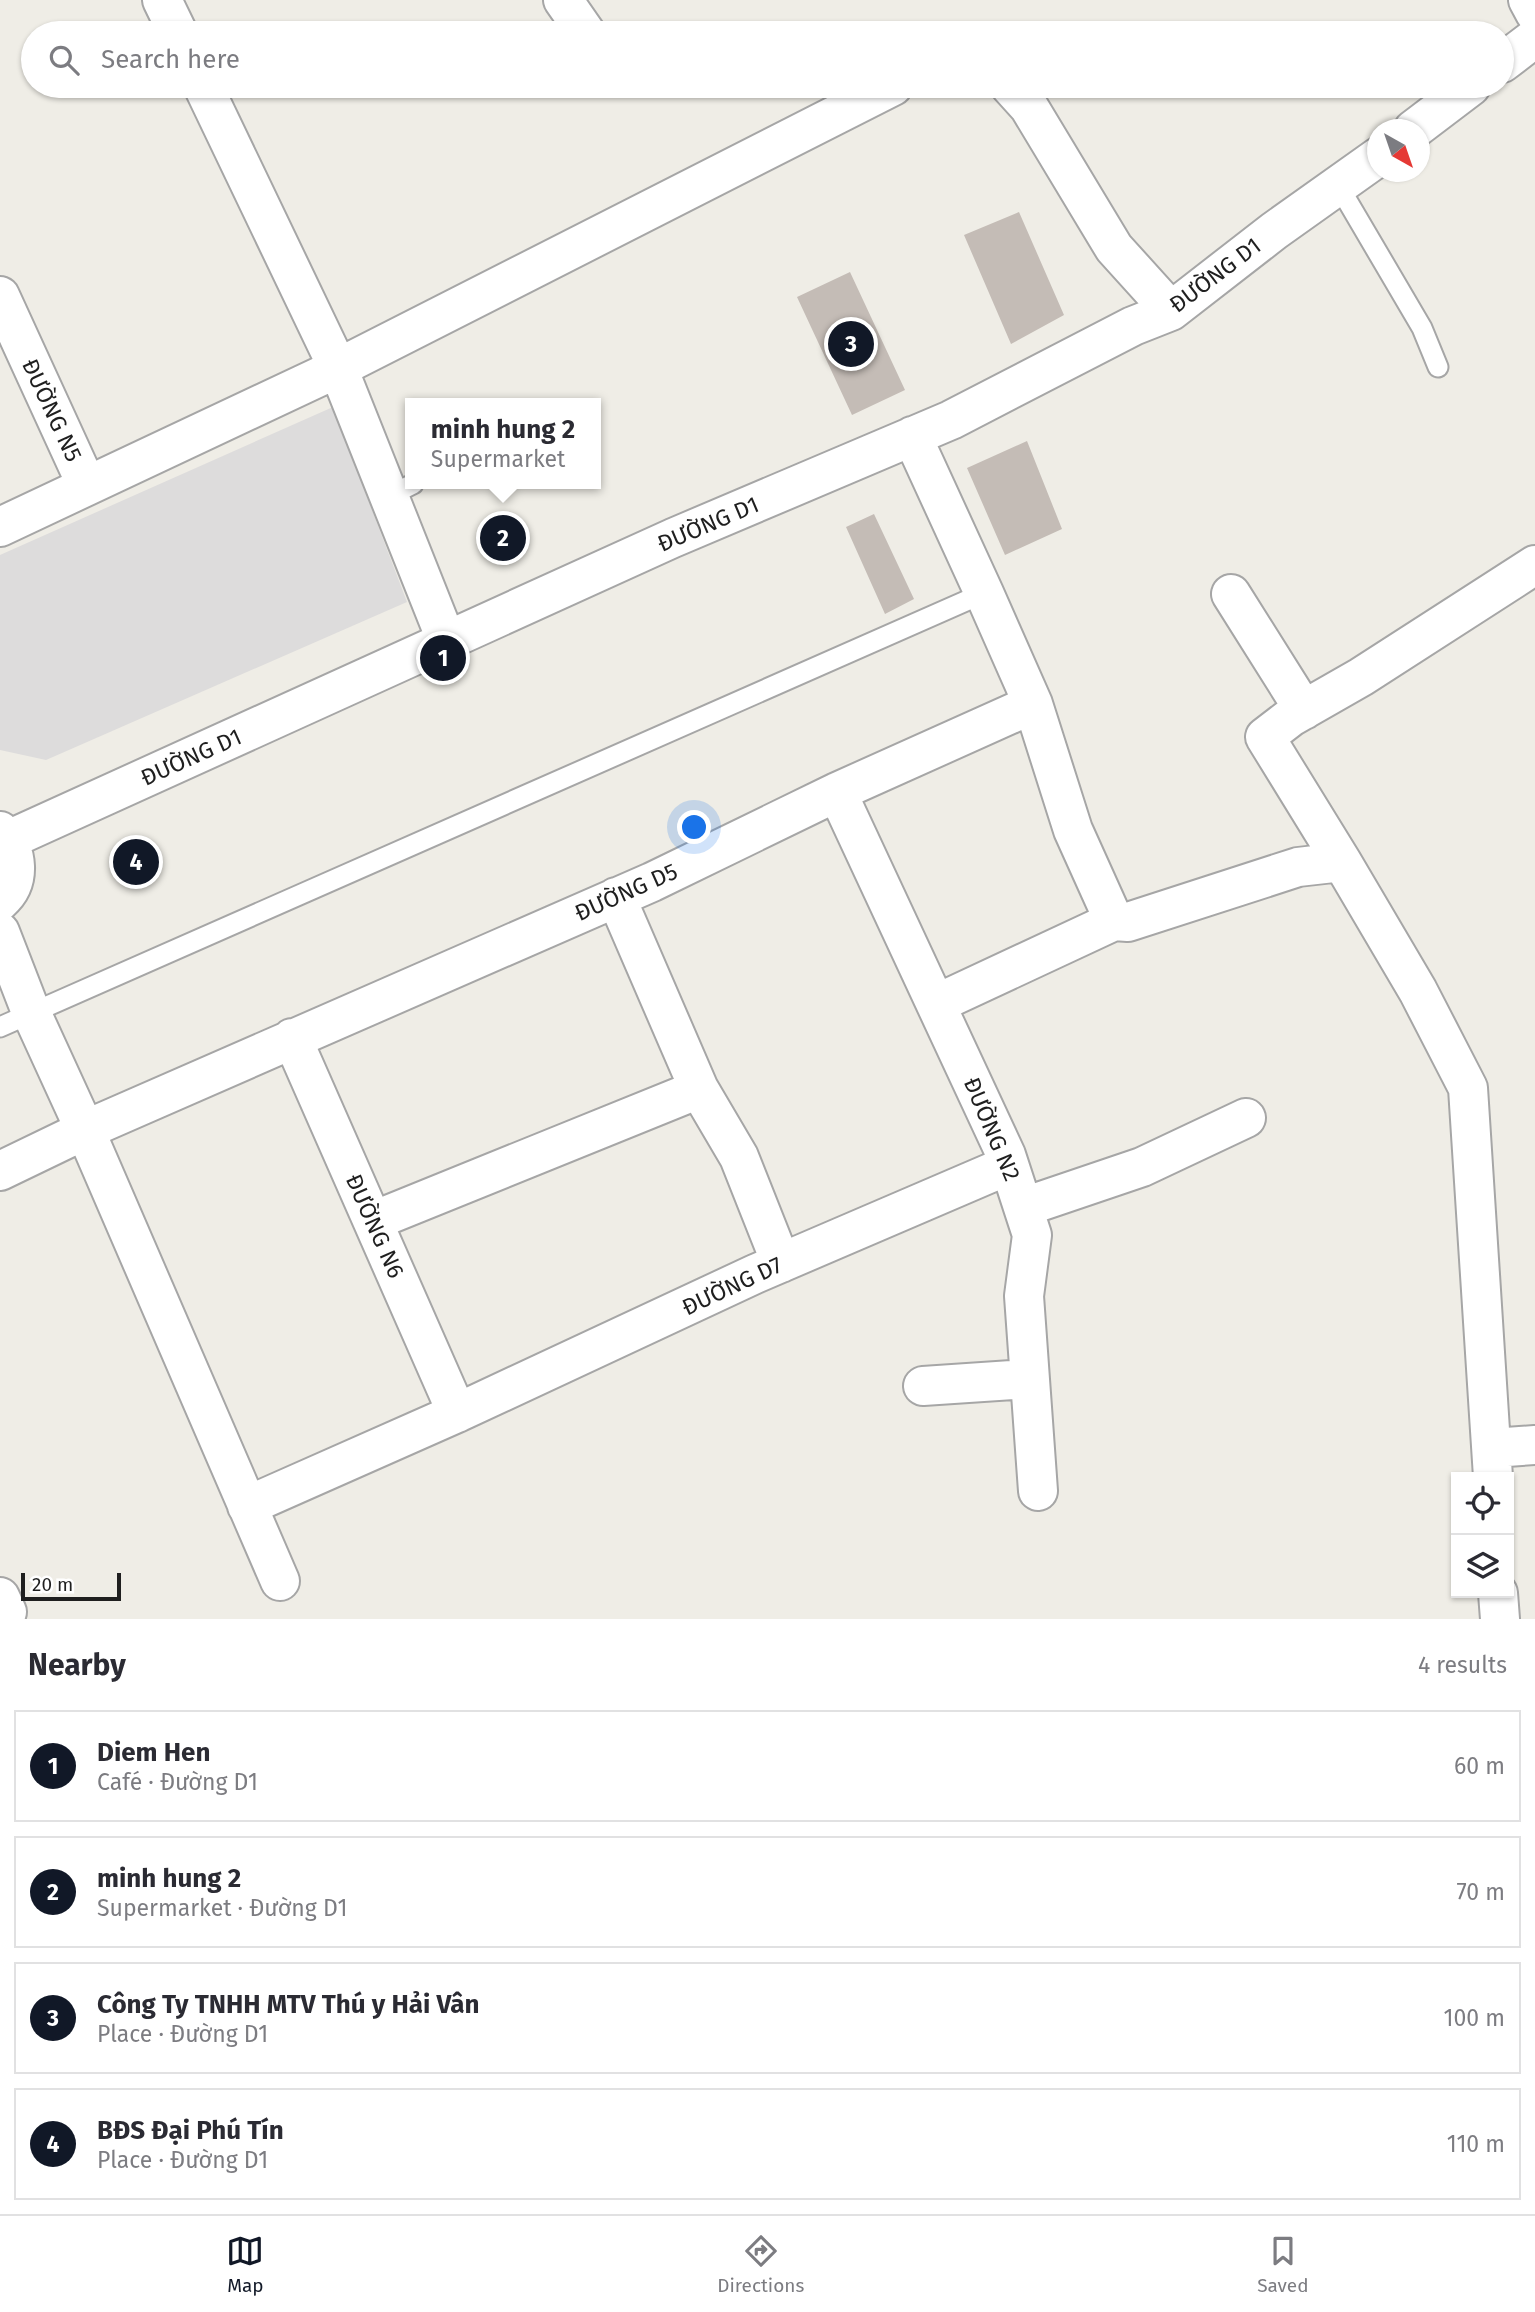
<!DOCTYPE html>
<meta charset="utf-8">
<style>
body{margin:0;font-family:"Fira Sans",sans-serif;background:#f2f2f3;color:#2b2b33}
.controls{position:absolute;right:21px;bottom:21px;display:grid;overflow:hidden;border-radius:0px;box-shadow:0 2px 5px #0004}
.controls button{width:63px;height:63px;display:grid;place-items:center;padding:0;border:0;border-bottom:2px solid #e1e1e2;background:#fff;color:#2b2b33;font:35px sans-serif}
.compass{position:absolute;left:1367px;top:119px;width:63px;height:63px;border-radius:50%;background:#fff;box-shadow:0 2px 5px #0004;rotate:140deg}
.scale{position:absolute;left:21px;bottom:18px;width:100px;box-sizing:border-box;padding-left:7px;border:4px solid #1f1f1f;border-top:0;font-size:19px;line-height:24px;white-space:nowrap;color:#1f1f1f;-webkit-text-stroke:5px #fff;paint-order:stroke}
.you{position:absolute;left:695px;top:828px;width:24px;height:24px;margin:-18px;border:5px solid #fff;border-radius:50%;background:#1a73e8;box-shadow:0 0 0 10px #1a73e833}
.badge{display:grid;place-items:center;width:46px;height:46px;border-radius:50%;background:#111827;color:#fff;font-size:23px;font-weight:700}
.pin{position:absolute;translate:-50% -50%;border:4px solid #fff;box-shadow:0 2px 7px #0006}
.popup{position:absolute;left:405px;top:398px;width:196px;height:91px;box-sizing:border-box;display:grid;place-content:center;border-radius:0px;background:#fff;filter:drop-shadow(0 2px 5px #0005);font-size:23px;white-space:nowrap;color:#7c7c81}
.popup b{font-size:26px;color:#2b2b33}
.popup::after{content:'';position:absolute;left:50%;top:100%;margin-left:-14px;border:14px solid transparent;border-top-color:#fff}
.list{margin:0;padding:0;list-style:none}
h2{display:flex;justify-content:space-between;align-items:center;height:91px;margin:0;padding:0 28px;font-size:30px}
h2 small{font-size:23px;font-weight:400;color:#7c7c81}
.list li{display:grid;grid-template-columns:46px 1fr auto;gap:21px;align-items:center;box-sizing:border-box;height:112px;margin:0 14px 14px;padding:0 14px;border:2px solid #e1e1e2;border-radius:0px}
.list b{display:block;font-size:26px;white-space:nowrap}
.list p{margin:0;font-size:23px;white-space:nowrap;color:#7c7c81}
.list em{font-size:23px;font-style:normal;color:#7c7c81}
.icon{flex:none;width:38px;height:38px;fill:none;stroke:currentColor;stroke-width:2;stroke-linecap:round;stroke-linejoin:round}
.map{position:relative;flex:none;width:1535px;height:1619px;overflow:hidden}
.search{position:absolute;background:#fff;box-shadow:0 2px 5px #0004;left:21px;right:21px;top:21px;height:77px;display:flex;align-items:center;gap:18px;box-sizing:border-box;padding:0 24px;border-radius:38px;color:#7c7c81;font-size:26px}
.sheet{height:595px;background:#fff}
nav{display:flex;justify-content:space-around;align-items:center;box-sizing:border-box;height:98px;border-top:2px solid #e1e1e2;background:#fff;font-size:19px;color:#7c7c81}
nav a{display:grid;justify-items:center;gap:4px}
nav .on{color:#111827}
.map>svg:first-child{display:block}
</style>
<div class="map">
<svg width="1535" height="1619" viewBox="0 0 1535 1619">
<rect width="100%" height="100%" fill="#efede6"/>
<path fill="#dddcdc" d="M333,407L407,602L46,760L0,750V555Z"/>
<path fill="#c4bcb6" d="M1019,212L1064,315L1011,344L964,235Z
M850,272L905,390L852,415L797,297Z
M1027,441L1062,529L1005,555L967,468Z
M874,514L914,599L885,614L846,527Z"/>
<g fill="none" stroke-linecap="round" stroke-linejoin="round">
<g stroke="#a6a6a6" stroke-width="23">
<path id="service" d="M1338,185L1422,328L1438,367
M389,496L413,484
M0,1027L984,593"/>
</g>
<g stroke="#a6a6a6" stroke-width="42">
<path id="minor" d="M162,0L178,33
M563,0L586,33
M1502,63L1535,38
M1010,86L1029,107L1114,248L1171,311
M1413,130L1471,86
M0,296L87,486
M912,436L984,593L1033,704L1073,830L1114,921L1128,922L1298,867L1342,862
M0,527L338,368L203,86
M1231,594L1304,710
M447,642L338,368L893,86
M837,792L1006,1155L1032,1235L1024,1296L1038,1491
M0,831C18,851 22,882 0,901
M8,840L673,538L951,420L1133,326L1171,311L1274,231L1378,157
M616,897L699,1089L739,1157L781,1263
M0,932L31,1012L85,1130L652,882L837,792L1033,704
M936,1004L1114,921
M292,1038L457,1413
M0,1171L85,1130L280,1581
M1024,1207L1142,1167L1246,1118
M373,1221L699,1089
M923,1386L1028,1379
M1492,1448L1535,1445
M1493,1477L1468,1088L1418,991L1342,862L1265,737L1291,717L1361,677L1535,565
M247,1506L457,1413L755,1274L1009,1165
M1498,1593L1500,1619
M0,1597L7,1612"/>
</g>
<g stroke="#a6a6a6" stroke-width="42">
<path id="tertiary" d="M1528,0L1535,13"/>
</g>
<use href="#service" stroke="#fff" stroke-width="19"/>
<use href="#minor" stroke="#fff" stroke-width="38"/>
<use href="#tertiary" stroke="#fff" stroke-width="38"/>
</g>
<g text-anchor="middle" stroke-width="6" stroke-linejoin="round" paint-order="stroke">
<g font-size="23" fill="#1f1f1f" stroke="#fff">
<text transform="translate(1215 275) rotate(-37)" y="8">ĐƯỜNG D1</text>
<text transform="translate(52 410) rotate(65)" y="8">ĐƯỜNG N5</text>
<text transform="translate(708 524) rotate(-23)" y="8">ĐƯỜNG D1</text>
<text transform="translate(191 757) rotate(-24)" y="8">ĐƯỜNG D1</text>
<text transform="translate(626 892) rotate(-24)" y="8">ĐƯỜNG D5</text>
<text transform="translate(992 1129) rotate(67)" y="8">ĐƯỜNG N2</text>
<text transform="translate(375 1226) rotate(66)" y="8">ĐƯỜNG N6</text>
<text transform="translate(732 1286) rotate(-25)" y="8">ĐƯỜNG D7</text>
</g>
</g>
</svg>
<div class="controls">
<button><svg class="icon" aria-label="locate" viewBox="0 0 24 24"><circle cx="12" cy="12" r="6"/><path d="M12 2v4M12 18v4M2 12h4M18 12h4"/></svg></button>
<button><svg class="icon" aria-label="layers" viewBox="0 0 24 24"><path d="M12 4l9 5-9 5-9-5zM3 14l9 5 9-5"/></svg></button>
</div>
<svg class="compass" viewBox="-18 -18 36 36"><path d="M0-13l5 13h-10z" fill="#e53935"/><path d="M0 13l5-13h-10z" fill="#7c7c81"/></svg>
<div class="scale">20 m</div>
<div class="you"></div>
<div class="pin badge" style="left:443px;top:658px">1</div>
<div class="pin badge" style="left:503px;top:538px">2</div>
<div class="popup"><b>minh hung 2</b>Supermarket</div>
<div class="pin badge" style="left:851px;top:344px">3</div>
<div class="pin badge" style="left:136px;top:862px">4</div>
<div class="search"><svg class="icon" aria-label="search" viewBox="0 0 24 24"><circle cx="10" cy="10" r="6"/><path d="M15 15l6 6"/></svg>Search here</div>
</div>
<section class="sheet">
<h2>Nearby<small>4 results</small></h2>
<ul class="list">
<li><span class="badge">1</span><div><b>Diem Hen</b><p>Café · Đường D1</p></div><em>60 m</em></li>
<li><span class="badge">2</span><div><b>minh hung 2</b><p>Supermarket · Đường D1</p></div><em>70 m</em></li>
<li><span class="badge">3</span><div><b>Công Ty TNHH MTV Thú y Hải Vân</b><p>Place · Đường D1</p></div><em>100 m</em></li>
<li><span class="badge">4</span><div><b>BĐS Đại Phú Tín</b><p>Place · Đường D1</p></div><em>110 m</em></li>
</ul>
</section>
<nav>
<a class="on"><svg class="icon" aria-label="map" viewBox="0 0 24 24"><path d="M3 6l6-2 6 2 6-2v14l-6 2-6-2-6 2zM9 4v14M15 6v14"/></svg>Map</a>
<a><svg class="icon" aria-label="directions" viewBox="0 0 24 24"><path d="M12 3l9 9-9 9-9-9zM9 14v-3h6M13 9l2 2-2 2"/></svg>Directions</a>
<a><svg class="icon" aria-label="saved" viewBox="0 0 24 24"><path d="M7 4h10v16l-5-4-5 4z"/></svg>Saved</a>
</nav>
